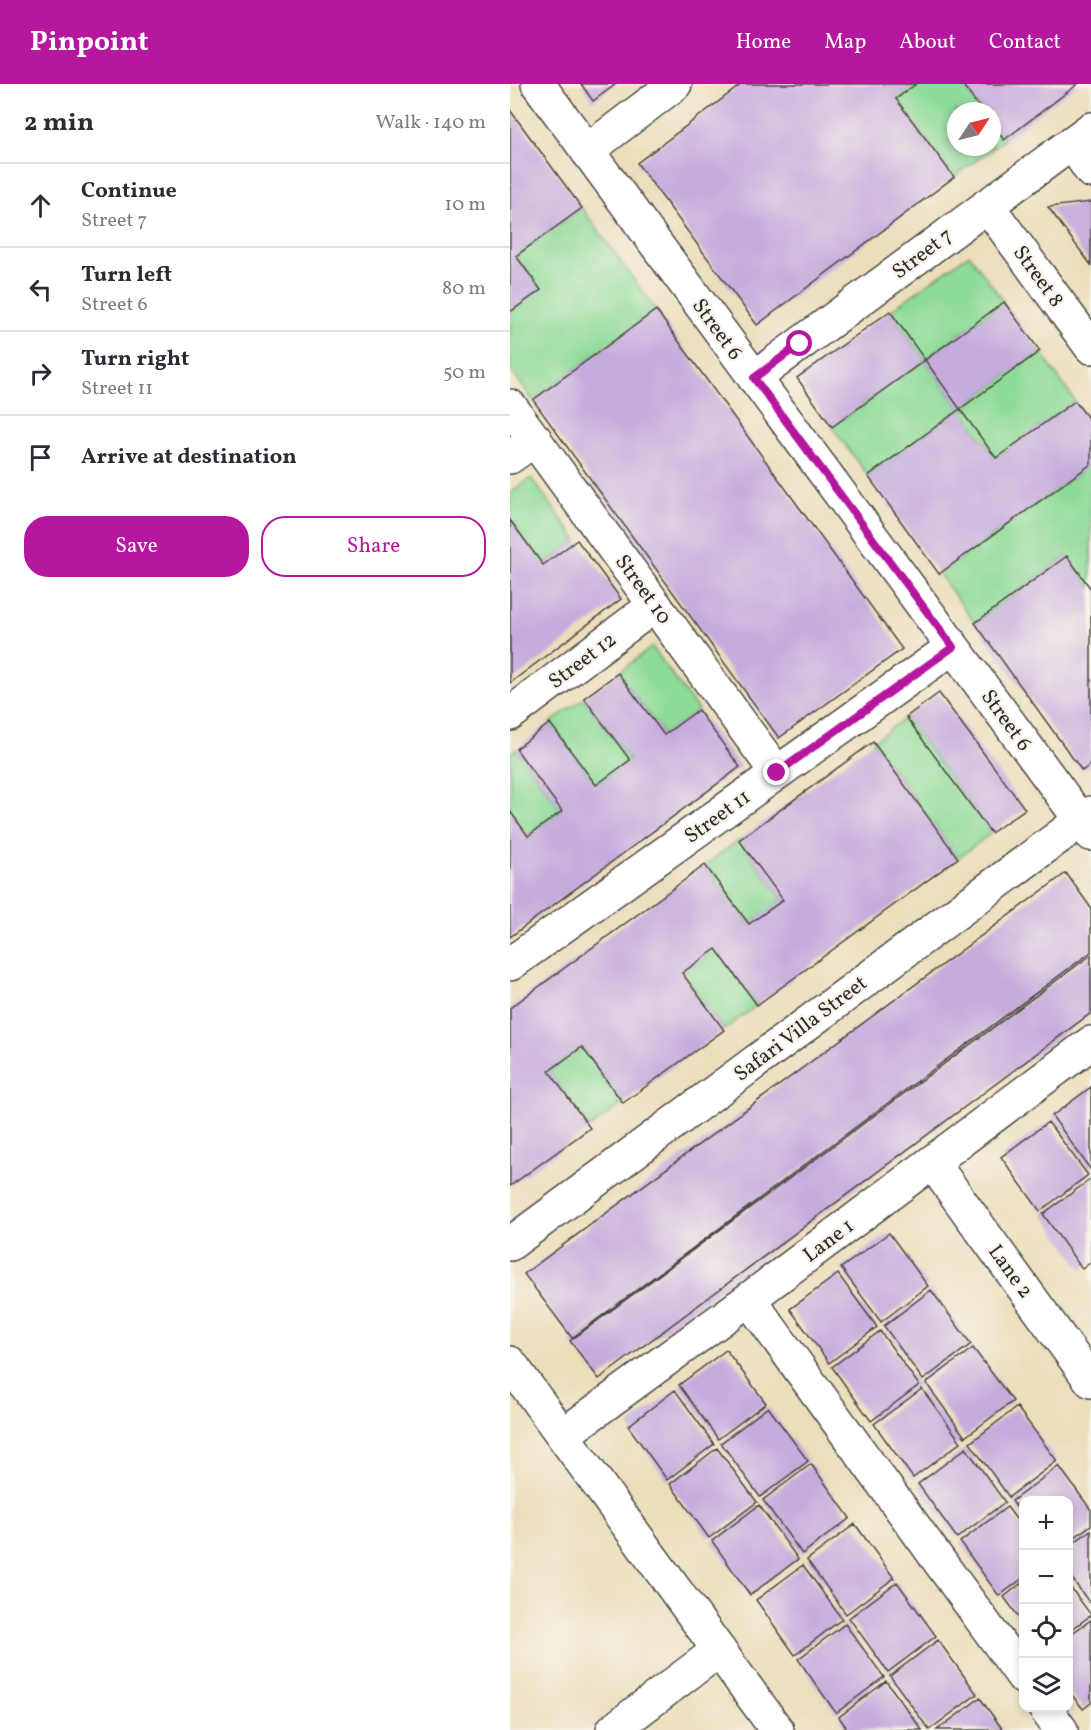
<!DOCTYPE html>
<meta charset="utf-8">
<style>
body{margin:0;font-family:Vollkorn,serif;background:#f7f7f7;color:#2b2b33}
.controls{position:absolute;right:18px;bottom:18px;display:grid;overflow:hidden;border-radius:12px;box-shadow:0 3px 9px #0003}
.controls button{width:54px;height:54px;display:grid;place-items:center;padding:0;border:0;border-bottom:2px solid #e1e1e2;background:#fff;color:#2b2b33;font:30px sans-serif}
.compass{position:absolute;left:437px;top:18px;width:54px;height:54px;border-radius:50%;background:#fff;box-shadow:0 3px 9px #0003;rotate:55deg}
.stop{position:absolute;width:18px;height:18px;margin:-14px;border:4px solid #b5179e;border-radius:50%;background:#fff}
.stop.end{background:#b5179e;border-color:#fff;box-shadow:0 2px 6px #0008}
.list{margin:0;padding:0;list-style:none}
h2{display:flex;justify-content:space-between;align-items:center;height:78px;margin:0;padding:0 24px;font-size:26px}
h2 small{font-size:20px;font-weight:400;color:#7c7c81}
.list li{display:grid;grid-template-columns:39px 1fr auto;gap:18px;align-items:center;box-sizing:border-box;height:84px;padding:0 24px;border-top:2px solid #e1e1e2}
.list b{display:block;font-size:22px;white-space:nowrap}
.list p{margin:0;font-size:20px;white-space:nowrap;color:#7c7c81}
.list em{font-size:20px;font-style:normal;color:#7c7c81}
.actions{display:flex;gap:12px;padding:18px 24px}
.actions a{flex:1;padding:14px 0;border:2px solid #b5179e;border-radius:24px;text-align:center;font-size:21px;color:#b5179e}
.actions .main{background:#b5179e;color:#fff}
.icon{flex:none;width:33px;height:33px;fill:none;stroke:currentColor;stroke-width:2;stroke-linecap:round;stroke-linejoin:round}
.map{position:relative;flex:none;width:581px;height:1646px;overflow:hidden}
header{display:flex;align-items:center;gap:36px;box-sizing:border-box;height:84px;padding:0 30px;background:#b5179e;color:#fff}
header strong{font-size:28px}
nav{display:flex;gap:33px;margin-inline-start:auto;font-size:21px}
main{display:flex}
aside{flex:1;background:#fff}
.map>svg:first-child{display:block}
</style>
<header>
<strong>Pinpoint</strong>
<nav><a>Home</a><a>Map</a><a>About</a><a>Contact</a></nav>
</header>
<main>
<aside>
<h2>2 min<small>Walk · 140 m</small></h2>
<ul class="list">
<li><svg class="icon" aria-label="ahead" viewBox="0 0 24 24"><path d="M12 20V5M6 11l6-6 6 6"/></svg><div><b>Continue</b><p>Street 7</p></div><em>10 m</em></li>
<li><svg class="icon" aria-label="left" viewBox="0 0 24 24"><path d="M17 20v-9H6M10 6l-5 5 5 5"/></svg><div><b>Turn left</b><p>Street 6</p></div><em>80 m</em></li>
<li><svg class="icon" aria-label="right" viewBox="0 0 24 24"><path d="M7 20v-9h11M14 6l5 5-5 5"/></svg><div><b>Turn right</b><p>Street 11</p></div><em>50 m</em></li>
<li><svg class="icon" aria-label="arrive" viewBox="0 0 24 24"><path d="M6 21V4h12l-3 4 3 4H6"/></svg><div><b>Arrive at destination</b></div></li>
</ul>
<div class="actions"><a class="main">Save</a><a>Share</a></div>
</aside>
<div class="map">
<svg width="581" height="1646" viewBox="0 0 581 1646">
<rect width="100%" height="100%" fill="#f7f3e8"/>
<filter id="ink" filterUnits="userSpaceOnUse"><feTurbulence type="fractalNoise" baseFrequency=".0167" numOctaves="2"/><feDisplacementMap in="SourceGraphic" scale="12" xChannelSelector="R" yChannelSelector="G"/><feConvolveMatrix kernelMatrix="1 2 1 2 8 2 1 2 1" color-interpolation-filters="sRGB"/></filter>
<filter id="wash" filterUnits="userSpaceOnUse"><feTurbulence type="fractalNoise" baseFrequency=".008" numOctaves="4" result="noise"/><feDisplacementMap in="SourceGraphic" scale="24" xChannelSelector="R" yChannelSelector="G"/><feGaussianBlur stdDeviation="1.35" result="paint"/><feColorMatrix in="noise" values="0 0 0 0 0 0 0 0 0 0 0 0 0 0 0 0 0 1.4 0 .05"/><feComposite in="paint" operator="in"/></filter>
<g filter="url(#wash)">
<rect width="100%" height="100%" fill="#ecdebb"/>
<path fill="#8edb98" stroke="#5c8362" stroke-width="1.5" d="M406,0H452L472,27H446V63H482V40L494,56L444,93L386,15Z
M72,124L146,226L23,316L0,285V228L31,205L6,172Z
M459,170L494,218L415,276L450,325L530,267L565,317L486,374L450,325L358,392L322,343L415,276L380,227Z
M581,380V505L557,472L465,539L429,490Z
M21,394L67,456L33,481L0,436V409Z
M142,563L188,626L154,651L108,589Z
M74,614L120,676L86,701L40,639Z
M396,633L481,749L448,774L363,658Z
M6,665L52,727L18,752L0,727V669Z
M229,756L273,816L239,840L195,781Z
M206,865L247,921L214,946L172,889Z
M72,963L113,1019L80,1044L39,987Z"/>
<g id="blocks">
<path fill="#c6acdd" d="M71,0H106L83,17Z
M232,0H406L386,15L444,93L247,241L127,79Z
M452,0H568L494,56L482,40V27H472Z
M0,26L72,124L6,172L31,206L0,228Z
M581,118V181L538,123Z
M494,218L530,267L450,325L415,276Z
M146,226L392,565L269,654L23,316Z
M380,227L415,276L322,343L287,294Z
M565,317L581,338V380L429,490L358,392L450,325L486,374Z
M0,436L33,481L67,456L111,515L0,599Z
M557,472L581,505V680L572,687L465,539Z
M108,589L154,651L188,626L230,683L0,853V727L18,752L52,727L6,665L40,639L86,701L120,676L74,614Z
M429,609L515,725L481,749L396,633Z
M363,658L448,774L247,921L206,865L172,889L214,946L113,1019L72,963L39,987L80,1044L0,1102V924L195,781L239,840L273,816L229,756Z
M556,789L581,824V868L62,1254L14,1190Z
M581,871V929L89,1295L60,1257Z
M581,1003V1086L542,1032Z
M538,1038L578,1091L530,1127L491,1073Z
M581,1095V1178L572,1185L533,1130Z
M379,1149L418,1202L371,1238L331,1184Z
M328,1190L367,1243L319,1279L280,1225Z
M421,1206L461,1260L413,1296L374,1242Z
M370,1247L409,1301L361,1337L322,1283Z
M463,1264L503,1317L455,1353L416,1299Z
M216,1266L256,1319L208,1355L169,1301Z
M412,1305L451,1358L403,1394L364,1340Z
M165,1306L204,1360L157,1396L118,1342Z
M258,1323L298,1377L250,1413L211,1359Z
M507,1323L547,1377L499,1413L460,1359Z
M207,1364L247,1418L199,1454L160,1400Z
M456,1364L495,1418L447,1454L408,1400Z
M301,1380L340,1434L292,1470L253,1416Z
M549,1382L581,1426V1441L558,1458V1416H513V1434L502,1417Z
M249,1421L288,1475L240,1511L202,1457Z
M497,1423L513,1444V1494L489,1512L450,1458Z
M345,1440L384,1494L336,1530L297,1476Z
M581,1446V1521L558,1489V1463Z
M293,1481L332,1535L285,1571L246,1516Z
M387,1498L426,1552L378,1588L339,1534Z
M513,1498V1539L494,1513Z
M558,1500L581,1531L558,1548Z
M581,1536V1619L573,1625L558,1606V1552Z
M335,1540L374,1593L326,1629L288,1575Z
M428,1556L467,1610L419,1646L380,1592Z
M376,1597L412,1646H338L329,1633Z
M470,1614L493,1646H427Z"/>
</g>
</g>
<g filter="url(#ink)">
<use href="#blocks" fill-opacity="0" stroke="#484641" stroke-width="1.5"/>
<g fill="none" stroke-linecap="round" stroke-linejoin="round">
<g stroke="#484641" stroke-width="36">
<path id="minor" d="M28,0L581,750
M562,59L581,87
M77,67L165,0
M477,121L581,263
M244,294L581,45
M0,322L267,689
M0,373L25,355
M0,630L145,521
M0,880L443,563
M422,1078L581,1297
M0,1160L581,729
M239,1215L514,1594
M0,1279L267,1646
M53,1351L239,1215L581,959
M535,1624L551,1646
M103,1646L209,1566"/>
</g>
<use href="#minor" stroke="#fff" stroke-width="33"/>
</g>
</g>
<g fill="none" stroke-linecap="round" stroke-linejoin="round" filter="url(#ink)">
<path stroke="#b5179e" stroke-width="8" d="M267,689L443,563L244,294L290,260"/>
</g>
<g text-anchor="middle" stroke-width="4.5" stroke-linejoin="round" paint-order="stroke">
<g font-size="21" fill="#2b2b2b" stroke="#f7f3e8">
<text transform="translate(412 169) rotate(-37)" y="7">Street 7</text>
<text transform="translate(529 192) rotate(54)" y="7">Street 8</text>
<text transform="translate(208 245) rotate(54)" y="7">Street 6</text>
<text transform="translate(134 505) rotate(54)" y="7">Street 10</text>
<text transform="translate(72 576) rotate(-37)" y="7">Street 12</text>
<text transform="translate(497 636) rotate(54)" y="7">Street 6</text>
<text transform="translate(207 732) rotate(-36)" y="7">Street 11</text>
<text transform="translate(290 944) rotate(-37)" y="7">Safari Villa Street</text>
<text transform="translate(318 1156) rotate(-37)" y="7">Lane 1</text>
<text transform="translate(501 1187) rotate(54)" y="7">Lane 2</text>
</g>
</g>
</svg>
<div class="controls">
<button>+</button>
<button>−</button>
<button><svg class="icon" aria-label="locate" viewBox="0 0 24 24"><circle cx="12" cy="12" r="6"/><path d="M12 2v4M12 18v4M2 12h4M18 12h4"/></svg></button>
<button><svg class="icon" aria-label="layers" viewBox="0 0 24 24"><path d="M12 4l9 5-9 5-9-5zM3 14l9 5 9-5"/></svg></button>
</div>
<svg class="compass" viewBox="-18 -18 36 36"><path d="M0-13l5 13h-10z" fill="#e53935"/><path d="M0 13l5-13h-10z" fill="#7c7c81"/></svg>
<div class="stop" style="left:290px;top:260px"></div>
<div class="stop end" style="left:267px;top:689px"></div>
</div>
</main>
